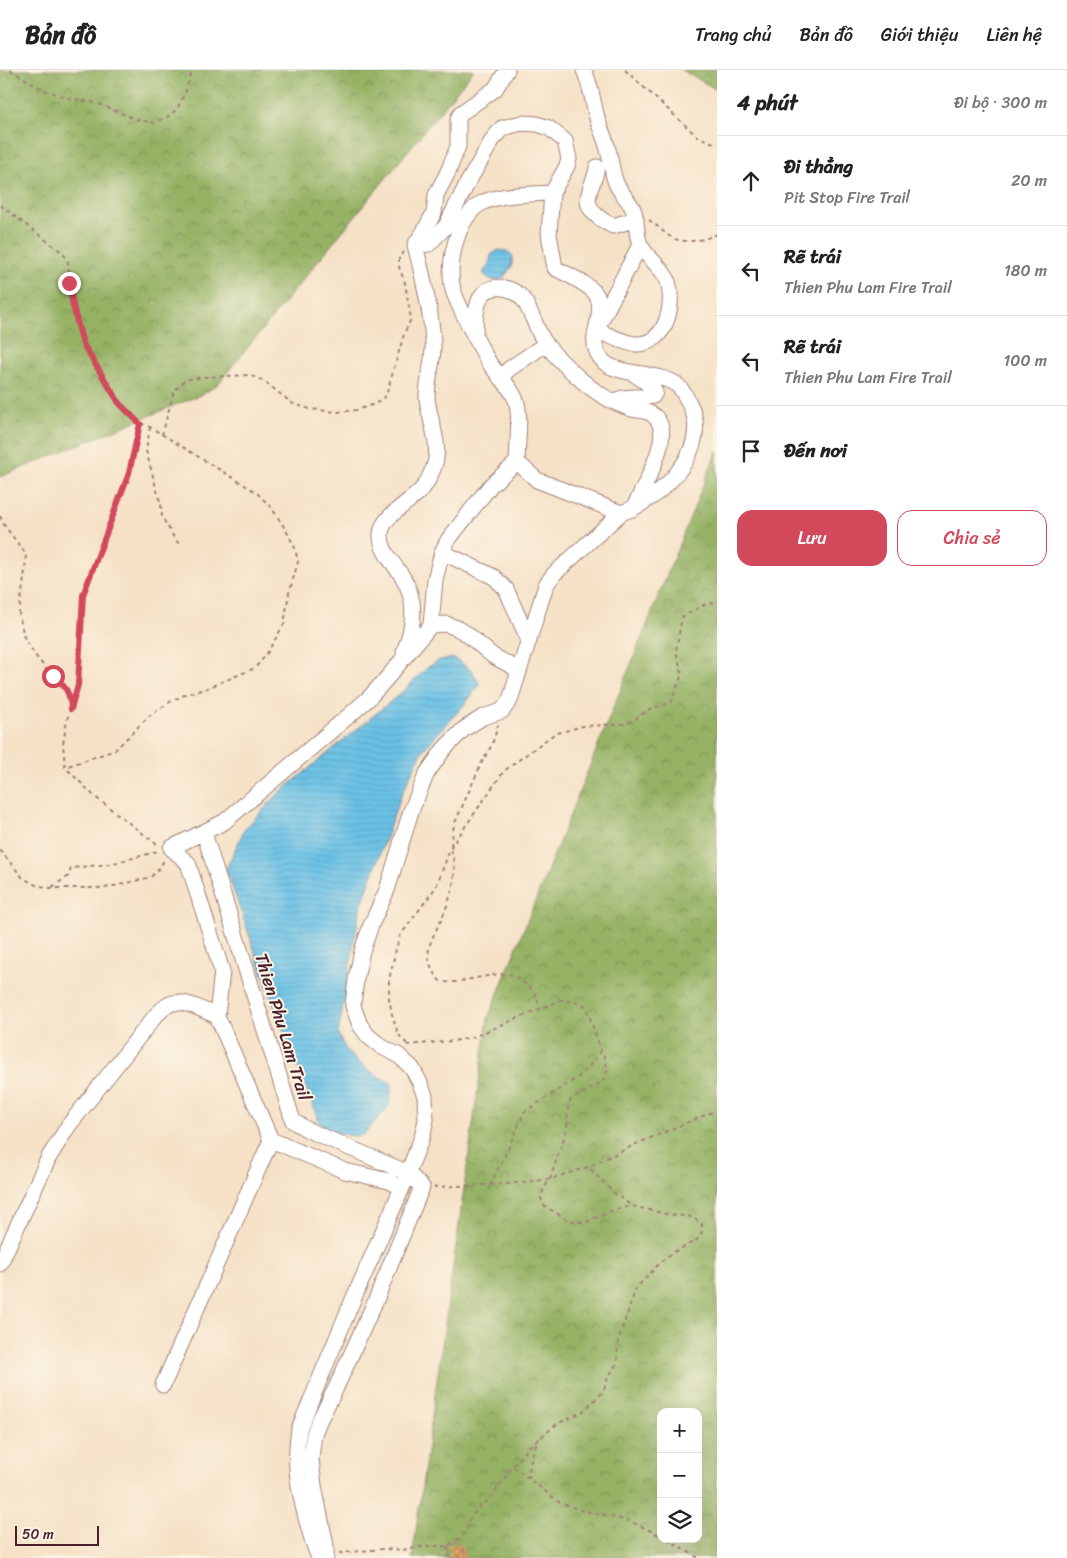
<!DOCTYPE html>
<html lang="vi">
<meta charset="utf-8">
<style>
body{margin:0;font-family:Sriracha,sans-serif;background:#f6f6f6;color:#222}
.controls{position:absolute;right:15px;bottom:15px;display:grid;overflow:hidden;border-radius:10px;box-shadow:0 5px 20px #0002}
.controls button{width:45px;height:45px;display:grid;place-items:center;padding:0;border:0;border-bottom:1px solid #e0e0e0;background:#fff;color:#222;font:25px sans-serif}
.scale{position:absolute;left:15px;bottom:12px;width:84px;box-sizing:border-box;padding-left:5px;border:2px solid #4a1f2b;border-top:0;font-size:14px;line-height:18px;white-space:nowrap;color:#4a1f2b;-webkit-text-stroke:4px #fcf5e5;paint-order:stroke}
.stop{position:absolute;width:15px;height:15px;margin:-11px;border:4px solid #d1495b;border-radius:50%;background:#fff}
.stop.end{background:#d1495b;border-color:#fff;box-shadow:0 1px 5px #0008}
.list{margin:0;padding:0;list-style:none}
h2{display:flex;justify-content:space-between;align-items:center;height:65px;margin:0;padding:0 20px;font-size:21px}
h2 small{font-size:16px;font-weight:400;color:#767676}
.list li{display:grid;grid-template-columns:32px 1fr auto;gap:15px;align-items:center;box-sizing:border-box;height:90px;padding:0 20px;border-top:1px solid #e0e0e0}
.list b{display:block;font-size:19px;white-space:nowrap}
.list p{margin:0;font-size:16px;white-space:nowrap;color:#767676}
.list em{font-size:16px;font-style:normal;color:#767676}
.actions{display:flex;gap:10px;padding:15px 20px}
.actions a{flex:1;padding:11px 0;border:1px solid #d1495b;border-radius:15px;text-align:center;font-size:18px;color:#d1495b}
.actions .main{background:#d1495b;color:#fff}
.icon{flex:none;width:28px;height:28px;fill:none;stroke:currentColor;stroke-width:2;stroke-linecap:round;stroke-linejoin:round}
.map{position:relative;flex:none;width:717px;height:1488px;overflow:hidden}
header{display:flex;align-items:center;gap:30px;box-sizing:border-box;height:70px;padding:0 25px;background:#fff;border-bottom:1px solid #e0e0e0}
header strong{font-size:24px}
nav{display:flex;gap:28px;margin-inline-start:auto;font-size:18px}
main{display:flex}
aside{flex:1;background:#fff}
.map>svg:first-child{display:block}
</style>
<header>
<strong>Bản đồ</strong>
<nav><a>Trang chủ</a><a>Bản đồ</a><a>Giới thiệu</a><a>Liên hệ</a></nav>
</header>
<main>
<div class="map">
<svg width="717" height="1488" viewBox="0 0 717 1488">
<defs>
<pattern id="forest-crowns" width="20" height="18" patternUnits="userSpaceOnUse" patternTransform="scale(1.25)"><rect width="20" height="18" fill="#95b265"/><path d="M2 6a3 3 0 1 1 6 0M12 15a3 3 0 1 1 6 0" fill="none" stroke="#7c9053"/></pattern>
<pattern id="water-rules" width="6" height="5" patternUnits="userSpaceOnUse" patternTransform="scale(1.25)"><rect width="6" height="5" fill="#69c1e6"/><path d="M0 2.5h6" fill="none" stroke="#5da5c5"/></pattern>
<pattern id="building-cross-hatch" width="8" height="8" patternUnits="userSpaceOnUse" patternTransform="scale(1.25)"><rect width="8" height="8" fill="#e2a363"/><path d="M0 0l8 8M0 8l8-8" fill="none" stroke="#b98452"/></pattern>
</defs>
<rect width="100%" height="100%" fill="#fcf5e5"/>
<filter id="ink" filterUnits="userSpaceOnUse"><feTurbulence type="fractalNoise" baseFrequency=".02" numOctaves="2"/><feDisplacementMap in="SourceGraphic" scale="10" xChannelSelector="R" yChannelSelector="G"/><feConvolveMatrix kernelMatrix="1 2 1 2 8 2 1 2 1" color-interpolation-filters="sRGB"/></filter>
<filter id="wash" filterUnits="userSpaceOnUse"><feTurbulence type="fractalNoise" baseFrequency=".0096" numOctaves="4" result="noise"/><feDisplacementMap in="SourceGraphic" scale="20" xChannelSelector="R" yChannelSelector="G"/><feGaussianBlur stdDeviation="1.12" result="paint"/><feColorMatrix in="noise" values="0 0 0 0 0 0 0 0 0 0 0 0 0 0 0 0 0 1.4 0 .05"/><feComposite in="paint" operator="in"/></filter>
<g filter="url(#wash)">
<rect width="100%" height="100%" fill="#f5e1c6"/>
<path fill="url(#forest-crowns)" stroke="#706848" fill-rule="evenodd" d="M0,0H474L218,314L205,323L0,407Z
M682,0H717V20Z
M717,381V1488H412L488,948ZM661,1342H698V1469H661Z"/>
<path fill="url(#water-rules)" stroke="#5a7088" d="M498,180L507,181L513,186L511,198L501,210C493,211 489,210 483,203L489,194L491,185Z
M454,588L471,600L480,614L465,634L423,680L402,723L360,839L338,964L347,982L368,1000L392,1014L389,1036L363,1065L355,1066L331,1062L319,1052L269,922L226,799L244,760L279,723L401,623L428,597L440,590Z"/>
<g id="blocks">
<path fill="url(#building-cross-hatch)" d="M458,1473L463,1478L465,1488H451L448,1476Z"/>
</g>
</g>
<g filter="url(#ink)">
<use href="#blocks" fill-opacity="0" stroke="#a08078" stroke-width="1"/>
<g fill="none" stroke-linecap="round" stroke-linejoin="round">
<g stroke="#a08078" stroke-width="17">
<path id="minor" d="M597,97C596,107 591,114 589,124C584,140 601,150 613,156L636,149
M415,175L429,174L446,156L467,114L493,69L502,58L522,53L537,54L549,58L565,71L569,89L567,96L552,123L549,164L555,198C566,204 594,216 598,228C602,237 598,251 596,260C609,265 622,273 636,274C667,275 676,232 667,209C661,196 647,188 641,176C635,166 638,150 633,139C629,130 620,123 616,113C612,103 611,91 608,80C606,69 600,59 597,48C593,32 591,16 584,0
M415,175L423,163L434,143L436,125L448,102L458,76V49L461,43L495,19L507,0
M475,264C475,245 475,214 503,218C511,219 518,223 523,229C532,242 536,259 545,273C553,284 569,299 579,308C593,321 613,333 632,339C639,341 647,340 653,345C657,348 660,353 661,358C666,377 642,421 633,439
M500,308L509,299L546,274
M616,331C625,324 642,329 653,326L655,322L650,315L633,303
M517,392L537,410L621,443
M442,482L494,507L506,519L529,571
M431,555L446,554L457,558L467,564L493,586L519,600
M404,582C414,556 418,531 402,506C393,492 380,481 381,463C383,445 411,432 422,419C427,414 430,406 433,399C443,376 429,351 427,328C427,309 434,291 433,272C431,239 423,206 415,175
M204,763L293,1051L308,1060L408,1103L422,1117L376,1230L335,1320L319,1351L314,1364L311,1389L314,1416L326,1476V1488
M217,946L222,901L188,793L171,778L224,752L345,649L369,628L387,608L431,555L435,510L442,482L448,470L491,415L517,392C517,376 522,341 515,328C509,314 496,304 488,291C477,271 462,244 454,223C445,198 457,143 484,132C502,124 531,124 552,123
M0,1194L49,1087L69,1055L156,945C160,942 164,937 168,935C182,927 204,941 217,946L271,1070L345,1101L389,1111L402,1118
M163,1315L271,1070
M319,1488C310,1467 298,1421 297,1398C296,1385 297,1372 299,1359L349,1239L402,1118L422,1067L426,1050L425,1026L420,1013L412,998L398,985L382,977L368,966L360,955L353,936L356,909L362,881L371,855L387,820L411,741L427,703L444,679L464,659L483,647L502,641L510,630L546,515L554,504L621,443C661,430 714,378 689,333C686,327 682,318 676,314C655,301 620,306 604,292C595,283 593,272 596,260L640,175"/>
</g>
<path stroke="#a08078" stroke-width="2" stroke-dasharray="4 4" stroke-linecap="butt" d="M10,0L42,19L69,28L96,33L135,49L153,53L171,45L178,37L186,21L192,0
M625,0L698,67L717,74
M0,135L63,183L68,192L71,225L83,274L119,333L140,353L150,357L256,422L271,437L286,460L295,478L298,492L289,523L284,554L266,585L255,598L205,619L186,624L168,633L149,646L115,680L65,697
M649,150C657,155 664,163 671,167C685,175 704,170 717,164
M140,353L129,403L83,525L78,615L67,650L63,674L65,697L94,726L155,773L159,775
M150,357L146,381L161,435L162,447L173,466L181,477
M162,365L174,321L185,310L203,307L249,305L264,311L293,334L310,339L337,342L356,340L375,334L386,326L404,264L411,249L405,213L399,197V187L404,182
M0,446L4,455L26,484L25,501L19,544L24,567L35,585L46,599L66,617L70,630L71,638
M451,776L454,755L482,692L492,675L498,655
M0,780L23,808L36,815L50,818H105L127,813L151,807L159,798L165,789
M451,780C459,800 452,824 444,843C436,864 419,882 435,903C436,906 437,908 439,910C451,919 497,898 515,906C518,908 521,911 524,913C534,920 538,926 539,938
M52,817L69,806L71,798L110,794L159,781
M407,974L398,964L392,944L389,928V910L396,879L400,866L436,817L451,777L504,701L554,664L583,656L627,654L652,638L671,633L682,604L676,581L682,547L704,535L717,532
M407,975L454,971L473,967L561,930L576,932L586,936L601,981L606,989L607,1001L604,1009L598,1015L576,1026L570,1031L568,1038L567,1059L550,1109L543,1120L541,1128L543,1135L566,1149L577,1152H586L613,1140L632,1136
M490,1115L509,1077L524,1042L577,1008L587,999L601,981
M434,1117L508,1114L550,1109L588,1097L634,1075L717,1040
M513,1396L560,1433L581,1440L630,1451L661,1466
M529,1409C529,1395 533,1380 539,1368
M667,1469L699,1488
M339,1483L383,1479L402,1480L427,1476H446
M449,1488L446,1476L456,1471L464,1464L469,1450L480,1436L490,1429L513,1396L530,1376L557,1354L582,1342L603,1322L608,1308L617,1293L618,1271L636,1218L662,1191L674,1182L697,1170L702,1162V1154L692,1147L666,1144L632,1136L614,1123L588,1097"/>
<use href="#minor" stroke="#fff" stroke-width="15"/>
</g>
</g>
<g fill="none" stroke-linecap="round" stroke-linejoin="round" filter="url(#ink)">
<path stroke="#d1495b" stroke-width="6" d="M53,606C66,617 70,622 71,639L78,615L83,525L129,403L140,354L119,333L83,274L73,236L69,213"/>
</g>
<g text-anchor="middle" stroke-width="4" stroke-linejoin="round" paint-order="stroke">
<g font-size="18" fill="#4a1f2b" stroke="#fcf5e5">
<text transform="translate(283 957) rotate(73)" y="6">Thien Phu Lam Trail</text>
</g>
</g>
</svg>
<div class="controls">
<button>+</button>
<button>−</button>
<button><svg class="icon" aria-label="layers" viewBox="0 0 24 24"><path d="M12 4l9 5-9 5-9-5zM3 14l9 5 9-5"/></svg></button>
</div>
<div class="scale">50 m</div>
<div class="stop" style="left:53px;top:606px"></div>
<div class="stop end" style="left:69px;top:213px"></div>
</div>
<aside>
<h2>4 phút<small>Đi bộ · 300 m</small></h2>
<ul class="list">
<li><svg class="icon" aria-label="ahead" viewBox="0 0 24 24"><path d="M12 20V5M6 11l6-6 6 6"/></svg><div><b>Đi thẳng</b><p>Pit Stop Fire Trail</p></div><em>20 m</em></li>
<li><svg class="icon" aria-label="left" viewBox="0 0 24 24"><path d="M17 20v-9H6M10 6l-5 5 5 5"/></svg><div><b>Rẽ trái</b><p>Thien Phu Lam Fire Trail</p></div><em>180 m</em></li>
<li><svg class="icon" aria-label="left" viewBox="0 0 24 24"><path d="M17 20v-9H6M10 6l-5 5 5 5"/></svg><div><b>Rẽ trái</b><p>Thien Phu Lam Fire Trail</p></div><em>100 m</em></li>
<li><svg class="icon" aria-label="arrive" viewBox="0 0 24 24"><path d="M6 21V4h12l-3 4 3 4H6"/></svg><div><b>Đến nơi</b></div></li>
</ul>
<div class="actions"><a class="main">Lưu</a><a>Chia sẻ</a></div>
</aside>
</main>
